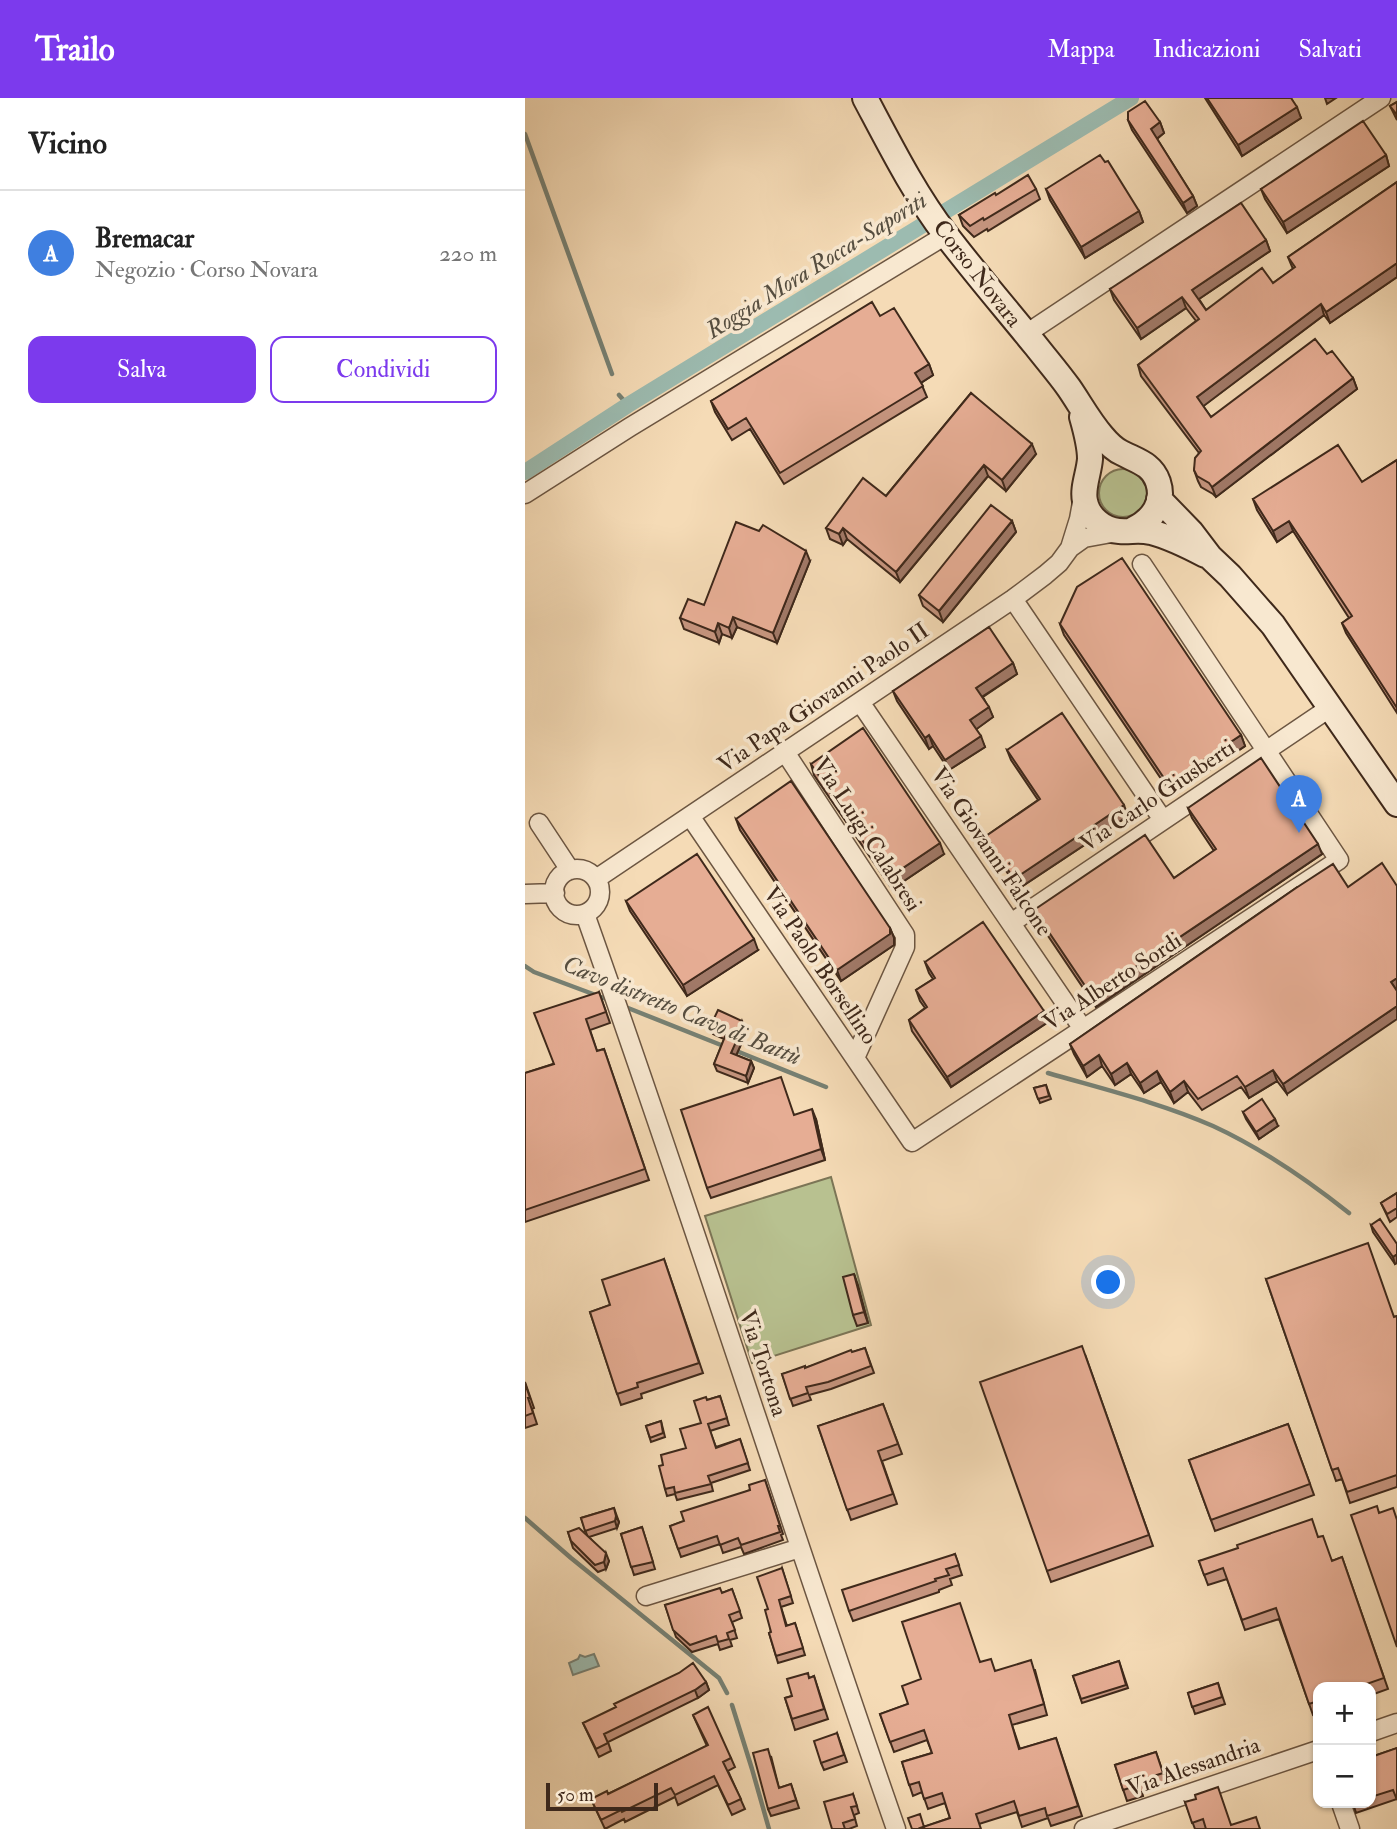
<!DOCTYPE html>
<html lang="it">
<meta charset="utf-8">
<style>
body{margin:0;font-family:"IM FELL Double Pica",serif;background:#f2f2f2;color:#222}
.controls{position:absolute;right:21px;bottom:21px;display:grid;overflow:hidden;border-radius:14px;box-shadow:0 2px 5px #0004}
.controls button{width:63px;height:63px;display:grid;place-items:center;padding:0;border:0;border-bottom:2px solid #e0e0e0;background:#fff;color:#222;font:35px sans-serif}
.scale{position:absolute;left:21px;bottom:18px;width:112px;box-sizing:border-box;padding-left:7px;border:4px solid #3f291b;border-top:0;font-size:19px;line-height:24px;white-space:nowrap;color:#3f291b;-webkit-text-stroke:5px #f8e8d0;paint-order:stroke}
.you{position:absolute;left:584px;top:1185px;width:24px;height:24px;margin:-18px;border:5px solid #fff;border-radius:50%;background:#1a73e8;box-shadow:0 0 0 10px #1a73e833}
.badge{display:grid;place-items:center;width:46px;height:46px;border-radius:50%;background:#7c3aed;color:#fff;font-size:23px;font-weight:700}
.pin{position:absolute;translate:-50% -58px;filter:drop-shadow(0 2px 4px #0008)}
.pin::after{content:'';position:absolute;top:37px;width:24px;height:21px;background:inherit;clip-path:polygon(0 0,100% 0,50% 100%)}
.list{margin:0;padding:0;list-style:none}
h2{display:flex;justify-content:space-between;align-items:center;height:91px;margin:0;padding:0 28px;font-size:30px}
h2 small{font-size:23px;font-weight:400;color:#767676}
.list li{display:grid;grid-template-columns:46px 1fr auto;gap:21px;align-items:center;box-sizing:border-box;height:126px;padding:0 28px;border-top:2px solid #e0e0e0}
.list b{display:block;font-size:26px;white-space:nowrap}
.list p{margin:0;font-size:23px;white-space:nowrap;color:#767676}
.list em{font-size:23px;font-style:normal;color:#767676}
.actions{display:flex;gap:14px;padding:21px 28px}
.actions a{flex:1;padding:16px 0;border:2px solid #7c3aed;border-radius:14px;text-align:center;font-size:24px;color:#7c3aed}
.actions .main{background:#7c3aed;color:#fff}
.map{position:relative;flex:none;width:872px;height:1731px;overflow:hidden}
header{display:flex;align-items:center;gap:42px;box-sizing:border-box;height:98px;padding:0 35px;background:#7c3aed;color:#fff}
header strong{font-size:33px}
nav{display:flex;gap:38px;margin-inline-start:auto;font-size:24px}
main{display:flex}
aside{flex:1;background:#fff}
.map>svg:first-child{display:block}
</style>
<header>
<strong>Trailo</strong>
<nav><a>Mappa</a><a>Indicazioni</a><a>Salvati</a></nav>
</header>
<main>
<aside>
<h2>Vicino<small></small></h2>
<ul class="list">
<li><span class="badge" style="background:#3f7fe0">A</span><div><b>Bremacar</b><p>Negozio · Corso Novara</p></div><em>220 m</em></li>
</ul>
<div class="actions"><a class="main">Salva</a><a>Condividi</a></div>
</aside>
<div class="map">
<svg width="872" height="1731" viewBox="0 0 872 1731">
<rect width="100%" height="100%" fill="#f5dbb6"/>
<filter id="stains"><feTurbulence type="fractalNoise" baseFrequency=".00286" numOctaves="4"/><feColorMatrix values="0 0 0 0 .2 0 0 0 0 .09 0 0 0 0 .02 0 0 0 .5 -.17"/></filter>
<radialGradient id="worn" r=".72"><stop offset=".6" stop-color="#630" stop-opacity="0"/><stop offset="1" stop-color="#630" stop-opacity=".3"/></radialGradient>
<path fill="#b8c190" stroke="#7c7556" stroke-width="2" d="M574 395a24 24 0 1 1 48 0a24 24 0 1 1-48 0Z
M306,1079L346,1227L227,1265L180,1118Z"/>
<path fill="#9cbbb0" stroke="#778174" stroke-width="2" d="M69,1556L74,1568L48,1577L44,1565L53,1561L55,1557L60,1559Z"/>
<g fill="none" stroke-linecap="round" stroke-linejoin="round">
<path stroke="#778174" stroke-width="4.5" d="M0,36L87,276
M94,297L103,307
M0,868L9,874L84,902
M98,908L201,949
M209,952L301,989
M523,975C578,991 636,1005 688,1028C738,1051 781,1081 824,1115
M0,1420L46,1460L194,1580L202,1595
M207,1607L227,1671L244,1731"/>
<path stroke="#9cbbb0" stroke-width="16" d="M0,374L103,307L606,0"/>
<g stroke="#6c5642" stroke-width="21">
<path id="minor" d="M501,236L856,0
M0,396L105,329L421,137
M545,450L554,421L558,399
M488,501L638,722
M335,604L558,931
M260,654L380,837V849L330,960
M165,718L387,1044L814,762L617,466
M14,725L45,772
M29 794a23 23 0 1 1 46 0a23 23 0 1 1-46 0Z
M71,781L488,501L520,477L534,465L545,450L559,440L592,434
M0,796L30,795
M60,816C168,1119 265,1427 371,1731
M486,825L806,609
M121,1498L275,1450
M846,1634L872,1625
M816,1705L825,1731
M559,1731L793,1652"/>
</g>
<g stroke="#3f291b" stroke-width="28">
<path id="secondary" d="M340,0C365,47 389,95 421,137C450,175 481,211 511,248C522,262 534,276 544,290C555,306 564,323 577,338C582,344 590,352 597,355C612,363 627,366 633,384C640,405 627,422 609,431
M557,319C561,333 565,347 565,361C564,375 557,390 560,403C563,419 578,432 594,433C606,434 613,431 626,434C645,439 663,448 680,457
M634,401L666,434L685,459L705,478L748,527L872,706"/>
</g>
<use href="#minor" stroke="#f8e8d0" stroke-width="18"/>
<use href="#secondary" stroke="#f8e8d0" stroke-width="24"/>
</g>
<path fill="#c6957f" stroke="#3f291b" stroke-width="2" d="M680,0H766L776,20L717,58Z
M872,4V22L865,8Z
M603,22L635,24L639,35L632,41L668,98L672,108L662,115L607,32Z
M861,57L864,68L762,135L740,101L736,91Z
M872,84V179L805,225L799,217L678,308L686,319L802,256L828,280L832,291L691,399L688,396L676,389L673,383L669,372L674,355L616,278L613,267L671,223L661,210L616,241L589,202L585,191L741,142L745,153L674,201L681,212L748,185L768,171L763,159Z
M511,91L515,101L463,133L462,131L449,139L438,128L434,117L471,97Z
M521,91L614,113L618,124L560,160L525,102Z
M355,218L404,266L408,277L396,285L402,299L259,386L225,331L207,342L190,314L186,303Z
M446,295L511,356L481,393L463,378L375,484L322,441L318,447L305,441L301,430L361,398Z
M872,362V615L821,535L817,525L824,520L768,433L752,444L732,412L728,401L837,384Z
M487,423L491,434L418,524L398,508L394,497Z
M285,463L252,545L212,529L207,540L197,536L194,545L159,531L155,520L179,507Z
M535,526L716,637L720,648L647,697L539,537Z
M488,565L492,576L458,599L468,619L451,631L460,649L424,672L408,648L404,651L372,603L368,593Z
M482,652L603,718L493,791L465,748L461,738L513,702L486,662Z
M286,666L419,756L367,791L289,677Z
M663,710L797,756L571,909L513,823L509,812L649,780L689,753L667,720Z
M211,721L365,830L369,840V847L316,883L215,732Z
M771,790L762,996L752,983L724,1000L716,989L677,1012L663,994L649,1005L636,984L619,995L606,976L590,987L577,968L562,979L549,956L545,946Z
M101,803L233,852L162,898L105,813Z
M400,864L519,913L523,924L426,989L387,933L384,922L400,910L395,903L391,892L408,881L404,875Z
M74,894L85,925L65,932L72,953L79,951L124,1082L0,1124V975L28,966Z
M185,929L220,931L218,936L219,940L211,957L226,963L229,970L223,985L192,973L189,966L199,941L188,936Z
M521,987L526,1001L515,1005L509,990Z
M718,1014L753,1028L734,1041L721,1021Z
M269,1017L291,1021L300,1062L186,1100L182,1090Z
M872,1095V1119L865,1124L856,1105Z
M846,1127L872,1146V1165L870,1166L848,1134Z
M139,1161L178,1275L116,1296L117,1300L96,1307L65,1214L85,1207Z
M329,1176L343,1225L332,1228L328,1217Z
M741,1181L869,1219L872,1218V1389L825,1405L817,1381L811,1383Z
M340,1250L349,1275L306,1291L284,1297L286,1302L268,1308L257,1276L280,1270Z
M561,1259L628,1448L526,1484L522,1473Z
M0,1284L9,1310L7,1311L12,1326L0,1330Z
M195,1298L204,1327L185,1333L191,1349L215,1341L225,1372L186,1385L188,1393L152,1402L150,1396L142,1398L140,1391L138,1367L161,1350L176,1325L182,1302Z
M358,1306L377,1356L357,1363L372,1406L326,1422L293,1328Z
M136,1323L140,1339L126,1344L121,1328Z
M763,1326L789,1397L690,1433L664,1362Z
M240,1382L258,1436L256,1437L258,1442L219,1456L216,1449L198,1455L195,1446L156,1459L145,1428L159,1423L225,1392Z
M89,1410L94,1424L92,1430L64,1439L84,1463L81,1471L73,1474L48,1450L43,1434L62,1437L56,1420Z
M117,1429L130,1471L109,1477L96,1436Z
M793,1439L807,1463L817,1459L863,1591L846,1597V1589H793V1615L788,1617L754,1521L720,1532L702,1481L683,1487L674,1463Z
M430,1456L437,1477L425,1481L427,1487L414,1492V1494L328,1523L324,1513Z
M257,1470L268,1505L256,1509L262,1528L270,1525L280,1557L253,1565L244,1535L246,1534L243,1511Z
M207,1491L217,1520L207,1524L212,1540L205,1542L207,1548L195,1552L193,1546L167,1554L151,1539L140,1507L197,1495Z
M594,1563L603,1590L557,1605L548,1578Z
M455,1564L470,1573L510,1572L522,1617L487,1627L495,1651L531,1640L557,1718L526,1728L523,1720L497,1729L492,1714L454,1726L399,1729L425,1720L420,1705L403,1711L397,1694L388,1698L377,1664L407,1655L402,1642L369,1654L355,1616L383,1606Z
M289,1578L303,1621L270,1632L260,1600L267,1598L285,1580Z
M181,1584L184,1592L173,1600L83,1644L86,1653L74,1659L58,1625Z
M693,1585L700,1606L670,1616L663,1595Z
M168,1617L206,1660L210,1669L203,1673L220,1711L207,1717L193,1687L153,1707L150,1699L100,1724L99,1721L80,1731L66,1701L83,1696L182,1648Z
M312,1635L322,1664L299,1672L296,1665Z
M872,1650V1701L831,1715L828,1705H846V1659Z
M631,1654L642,1686L617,1694L618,1698L602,1703L590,1667Z
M246,1658L254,1690L266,1686L274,1710L246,1718L243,1711Z
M328,1696L334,1715L329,1717L332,1728L324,1731H307Z
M660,1704L706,1727L735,1731H670Z"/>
<path fill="#a17968" stroke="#3f291b" stroke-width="2" d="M800,0H811L802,6Z
M772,9L776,20L717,58L713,47Z
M635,24L639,35L630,42L626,31Z
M861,57L864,68L762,135L758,124Z
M668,98L672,108L662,115L658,105Z
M614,113L618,124L560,160L556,149Z
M741,142L745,153L671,203L667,192Z
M872,165V179L805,225L801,214Z
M657,199L661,210L616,241L612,230Z
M796,206L799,217L676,310L672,299Z
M404,266L408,277L394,286L390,275Z
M828,280L832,291L691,399L687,389Z
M507,346L511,356L481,393L477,382Z
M459,367L463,378L375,484L371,474Z
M487,423L491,434L418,524L414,513Z
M764,423L768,433L752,444L748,433Z
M318,430L322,441L318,447L314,436Z
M281,453L285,463L252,545L248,535Z
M208,519L212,529L207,540L204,530Z
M193,525L197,536L194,545L190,534Z
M488,565L492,576L455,600L451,590Z
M464,609L468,619L449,633L445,622Z
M404,637L408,648L404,651L400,640Z
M716,637L720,648L647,697L643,686Z
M456,638L460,649L424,672L420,662Z
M599,707L603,718L493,791L489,781Z
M415,745L419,756L367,791L363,780Z
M793,746L797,756L571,909L567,898Z
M365,830L369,840V847L316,883L312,872Z
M229,841L233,852L162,898L158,887Z
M872,880V893L866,884Z
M872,908V921L762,996L758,986Z
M519,913L523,924L426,989L422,979Z
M217,923L220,931L218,936L219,940L209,962L206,955Z
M574,957L577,968L562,979L558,968Z
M226,963L229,970L223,985L221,978Z
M602,965L606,976L590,987L586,976Z
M748,972L752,983L724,1000L720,989Z
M632,973L636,984L619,995L615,985Z
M659,983L663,994L649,1005L645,994Z
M287,1011L291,1021L300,1062L296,1051Z
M750,1021L753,1028L734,1041L731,1034Z
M872,1156V1165L870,1166L868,1159Z
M329,1176L333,1187L343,1225L339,1214Z
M91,1418L94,1424L92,1430L90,1423Z
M81,1455L84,1463L81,1471L79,1464Z
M181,1584L184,1592L173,1600L170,1592Z"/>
<path fill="#e6ad94" stroke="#3f291b" stroke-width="2" d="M682,0H766L772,9L713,47Z
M620,3L635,24L626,31L668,98L658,105L603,22V14Z
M872,4V17L865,8Z
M838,23L861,57L758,124L736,91Z
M575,57L580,64L583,63L614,113L556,149L521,91Z
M503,77L511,91L459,122L458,120L445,128L434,117L470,95L471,97Z
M872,84V165L801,214L796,206L672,299L686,319L790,241L802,256L807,253L828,280L687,389L684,385L672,378L669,372L670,360L676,353L613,267L674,221L657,199L612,230L585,191L716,105L741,142L667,192L681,212L737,170L748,185L770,169L763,159Z
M347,204L355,218L369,210L404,266L390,275L398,288L255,375L221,320L203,331L186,303Z
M446,295L507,346L477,382L459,367L371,474L318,430L314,436L301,430L338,380L361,398Z
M813,347L837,384L872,362V610L817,525L827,518L764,423L748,433L728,401Z
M466,407L487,423L414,513L394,497Z
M211,424L234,433L238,427L281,453L248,535L208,519L204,530L193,525L190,534L155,520L163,501L179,507Z
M597,460L716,637L643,686L535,526L552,489Z
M464,529L488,565L451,590L464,609L445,622L456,638L420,662L404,637L400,640L368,593Z
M537,615L599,707L489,781L461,738L515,701L482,652Z
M338,630L415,745L363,780L286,666Z
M736,660L793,746L567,898L509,812L620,737L649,780L691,751L663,710Z
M266,683L365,830V836L312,872L211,721Z
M172,756L229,841L158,887L101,803Z
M857,765L872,788V880L866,884L872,893V908L758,986L748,972L720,989L712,978L673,1001L659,983L645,994L632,973L615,985L602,965L586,976L574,957L558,968L545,946L771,790L808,766L823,789Z
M458,824L519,913L422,979L384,922L402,909L391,892L410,880L400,864Z
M74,894L81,914L61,921L72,953L79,951L120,1071L0,1112V975L29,966L9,915Z
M193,912L217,923L214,932L216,933L206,955L226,963L221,978L189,966L201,936L185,929Z
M256,979L269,1017L287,1011L296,1051L182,1090L156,1012Z
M521,987L524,998L513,1001L509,990Z
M737,1001L750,1021L731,1034L718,1014Z
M872,1095V1110L862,1116L856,1105Z
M855,1121L872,1146V1156L868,1159L846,1127Z
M843,1145L869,1219L872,1218V1377L822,1394L813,1370L807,1372L741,1181Z
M139,1161L174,1265L112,1285L113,1289L92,1296L65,1214L85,1207L77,1182Z
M329,1176L339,1214L328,1217L318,1179Z
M557,1248L624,1437L522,1473L455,1284Z
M340,1250L346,1268L303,1284L281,1289L283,1295L265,1301L257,1276L280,1268V1270L326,1252L327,1254Z
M0,1285L5,1300H3L8,1315L0,1318Z
M195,1298L202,1320L183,1326L191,1350L215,1341L223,1365L183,1378L186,1386L150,1395L149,1389L140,1391L134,1368L138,1367L136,1357L161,1350L155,1331L176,1325L169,1303L181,1299L182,1302Z
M358,1306L373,1346L353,1353L368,1396L322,1412L293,1328Z
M136,1323L138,1335L125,1340L121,1328Z
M763,1326L785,1386L686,1422L664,1362Z
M240,1382L255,1428H253L255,1434L216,1447L213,1440L195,1447L192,1438L153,1451L145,1428L159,1423L156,1414L225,1392L224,1387Z
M852,1408L854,1415L868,1410L872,1422V1549L826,1417Z
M89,1410L91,1418L90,1423L60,1433L56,1420Z
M787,1421L793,1439L798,1438L807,1463L817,1459L859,1580L833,1589H793V1603L784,1606L751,1510L717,1522L698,1470L679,1477L674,1463L713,1450L712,1447Z
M117,1429L128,1464L106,1469L96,1436Z
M54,1430L81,1455L79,1464L70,1467L46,1443L43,1434Z
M430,1456L434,1467L421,1471L424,1477L410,1481L411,1483L324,1513L317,1492Z
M257,1470L266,1498L254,1502L261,1528L270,1525L278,1550L251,1558L244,1535L246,1534L240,1512L243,1511L232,1479Z
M195,1490L197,1495L207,1491L215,1513L204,1517L210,1532L202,1535L204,1541L193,1544L191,1538L165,1547L148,1532L140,1507Z
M435,1505L455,1564L466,1561L470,1573L506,1562L519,1606L484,1617L494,1651L531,1640L553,1708L522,1718L520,1710L494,1718L489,1703L451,1716L456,1731H396L395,1730L425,1720L417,1695L399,1701L394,1684L384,1687L377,1664L407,1655L399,1632L365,1644L355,1616L383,1606L377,1588L396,1581L377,1524Z
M594,1563L601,1587L556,1601L548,1578Z
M168,1565L181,1584L170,1592L79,1636L83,1645L71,1651L58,1625L91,1609L89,1606L154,1575Z
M283,1575L284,1580L289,1578L299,1611L267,1621L260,1600L267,1598L262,1581Z
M693,1585L697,1599L667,1609L663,1595Z
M183,1609L206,1660L198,1664L216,1701L203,1707L189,1678L150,1697L146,1690L97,1714L96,1712L76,1722L66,1701L82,1693L83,1696L183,1647L168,1617Z
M312,1635L319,1657L296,1665L289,1643Z
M872,1650V1702L868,1692L846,1699V1659Z
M243,1651L254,1690L266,1686L271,1702L243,1711L228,1655Z
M631,1654L638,1675L613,1683L614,1687L598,1692L590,1667Z
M693,1689L706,1727L731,1719L735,1731H681L678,1721L667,1725L660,1704L671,1701L670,1697Z
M328,1696L332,1708L326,1709L330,1721L318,1725L320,1731H307L299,1704Z
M395,1716L399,1729L395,1730L396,1731H387L383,1720Z"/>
<g text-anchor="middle" stroke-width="7" stroke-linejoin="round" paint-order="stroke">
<g font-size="23" fill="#3f291b" stroke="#f8e8d0">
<text transform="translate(453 175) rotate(52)" y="8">Corso Novara</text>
<text transform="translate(298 599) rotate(-34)" y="8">Via Papa Giovanni Paolo II</text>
<text transform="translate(632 697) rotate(-34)" y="8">Via Carlo Giusberti</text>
<text transform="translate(343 736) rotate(57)" y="8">Via Luigi Calabresi</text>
<text transform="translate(467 753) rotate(56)" y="8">Via Giovanni Falcone</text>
<text transform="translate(296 867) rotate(56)" y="8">Via Paolo Borsellino</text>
<text transform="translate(587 883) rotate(-33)" y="8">Via Alberto Sordi</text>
<text transform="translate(239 1265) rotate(72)" y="8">Via Tortona</text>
<text transform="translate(668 1668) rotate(-19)" y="8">Via Alessandria</text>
</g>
<g font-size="24" font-style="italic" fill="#564e40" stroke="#f8e8d0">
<text transform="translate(291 167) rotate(-32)" y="8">Roggia Mora Rocca-Saporiti</text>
<text transform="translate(157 912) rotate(22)" y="8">Cavo distretto Cavo di Battù</text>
</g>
</g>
<rect width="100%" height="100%" filter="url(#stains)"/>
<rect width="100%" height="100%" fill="url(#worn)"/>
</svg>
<div class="controls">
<button>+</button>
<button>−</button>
</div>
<div class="scale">50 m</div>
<div class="you"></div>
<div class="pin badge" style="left:774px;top:735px;background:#3f7fe0">A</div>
</div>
</main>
